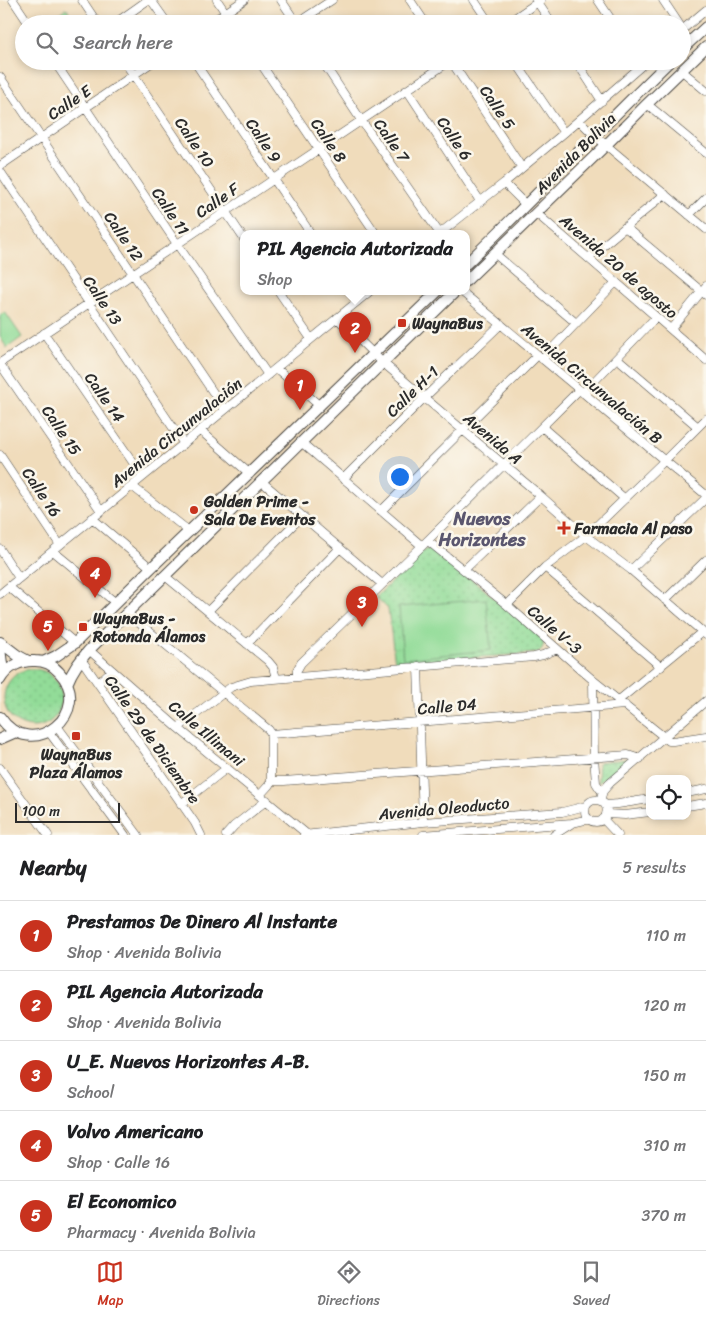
<!DOCTYPE html>
<meta charset="utf-8">
<style>
body{margin:0;font-family:Sriracha,sans-serif;background:#f6f6f6;color:#202124}
.controls{position:absolute;right:15px;bottom:15px;display:grid;overflow:hidden;border-radius:10px;box-shadow:0 2px 8px #0003}
.controls button{width:45px;height:45px;display:grid;place-items:center;padding:0;border:0;border-bottom:1px solid #e0e0e0;background:#fff;color:#202124;font:25px sans-serif}
.scale{position:absolute;left:15px;bottom:12px;width:105px;box-sizing:border-box;padding-left:5px;border:2px solid #2b2b2b;border-top:0;font-size:14px;line-height:18px;white-space:nowrap;color:#2b2b2b;-webkit-text-stroke:4px #fbf7ec;paint-order:stroke}
.you{position:absolute;left:399px;top:476px;width:18px;height:18px;margin:-12px;border:4px solid #fff;border-radius:50%;background:#1a73e8;box-shadow:0 0 0 8px #1a73e833}
.badge{display:grid;place-items:center;width:32px;height:32px;border-radius:50%;background:#c8321e;color:#fff;font-size:16px;font-weight:700}
.pin{position:absolute;translate:-50% -41px;filter:drop-shadow(0 1px 2px #0008)}
.pin::after{content:'';position:absolute;top:26px;width:18px;height:15px;background:inherit;clip-path:polygon(0 0,100% 0,50% 100%)}
.popup{position:absolute;left:240px;top:230px;width:230px;height:65px;box-sizing:border-box;display:grid;place-content:center;border-radius:10px;background:#fff;filter:drop-shadow(0 1px 4px #0005);font-size:16px;white-space:nowrap;color:#757577}
.popup b{font-size:19px;color:#202124}
.popup::after{content:'';position:absolute;left:50%;top:100%;margin-left:-10px;border:10px solid transparent;border-top-color:#fff}
.list{margin:0;padding:0;list-style:none}
h2{display:flex;justify-content:space-between;align-items:center;height:65px;margin:0;padding:0 20px;font-size:21px}
h2 small{font-size:16px;font-weight:400;color:#757577}
.list li{display:grid;grid-template-columns:32px 1fr auto;gap:15px;align-items:center;box-sizing:border-box;height:70px;padding:0 20px;border-top:1px solid #e0e0e0}
.list b{display:block;font-size:19px;white-space:nowrap}
.list p{margin:0;font-size:16px;white-space:nowrap;color:#757577}
.list em{font-size:16px;font-style:normal;color:#757577}
.icon{flex:none;width:28px;height:28px;fill:none;stroke:currentColor;stroke-width:2;stroke-linecap:round;stroke-linejoin:round}
.map{position:relative;flex:none;width:706px;height:835px;overflow:hidden}
.search{position:absolute;background:#fff;box-shadow:0 2px 8px #0003;left:15px;right:15px;top:15px;height:55px;display:flex;align-items:center;gap:12px;box-sizing:border-box;padding:0 18px;border-radius:28px;color:#757577;font-size:19px}
.sheet{height:415px;background:#fff}
nav{display:flex;justify-content:space-around;align-items:center;box-sizing:border-box;height:70px;border-top:1px solid #e0e0e0;background:#fff;font-size:14px;color:#757577}
nav a{display:grid;justify-items:center;gap:2px}
nav .on{color:#c8321e}
.map>svg:first-child{display:block}
</style>
<div class="map">
<svg width="706" height="835" viewBox="0 0 706 835">
<defs>
<pattern id="park-dots" width="8" height="8" patternUnits="userSpaceOnUse" patternTransform="scale(1.25)"><rect width="8" height="8" fill="#92dc98"/><path d="M2 2h.1M6 6h.1" fill="none" stroke="#7ebd83" stroke-width="1.8" stroke-linecap="round"/></pattern>
</defs>
<rect width="100%" height="100%" fill="#fbf7ec"/>
<filter id="ink" filterUnits="userSpaceOnUse"><feTurbulence type="fractalNoise" baseFrequency=".02" numOctaves="2"/><feDisplacementMap in="SourceGraphic" scale="10" xChannelSelector="R" yChannelSelector="G"/><feConvolveMatrix kernelMatrix="1 2 1 2 8 2 1 2 1" color-interpolation-filters="sRGB"/></filter>
<filter id="wash" filterUnits="userSpaceOnUse"><feTurbulence type="fractalNoise" baseFrequency=".0096" numOctaves="4" result="noise"/><feDisplacementMap in="SourceGraphic" scale="20" xChannelSelector="R" yChannelSelector="G"/><feGaussianBlur stdDeviation="1.12" result="paint"/><feColorMatrix in="noise" values="0 0 0 0 0 0 0 0 0 0 0 0 0 0 0 0 0 1.4 0 .05"/><feComposite in="paint" operator="in"/></filter>
<g filter="url(#wash)">
<rect width="100%" height="100%" fill="#f0dcbb"/>
<path fill="url(#park-dots)" stroke="#5e8462" d="M427,549L437,550L543,639C545,645 542,649 538,653L395,663L388,609L376,597L421,552Z
M4 698a29 29 0 1 1 58 0a29 29 0 1 1-58 0Z
M629,759L598,783L599,762Z"/>
<path fill="#92dc98" stroke="#5e8462" d="M66,8L78,24H60L55,17Z
M5,312L22,337L7,348L0,337V315Z
M486,599L491,650L403,659L399,607Z"/>
</g>
<g filter="url(#ink)">
<g fill="none" stroke-linecap="round" stroke-linejoin="round">
<g stroke="#494641" stroke-width="9">
<path id="minor" d="M13,0L29,24
M82,0L98,24
M151,0L168,24
M217,0L233,24
M281,0L297,24
M410,0L426,24
M474,0L490,24
M536,0L552,24
M598,0L614,24
M663,0L679,24
M297,23L332,0
M114,24L148,0
M209,24L244,0
M506,24L541,0
M682,30L706,10
M54,61L177,244L268,375
M124,61L244,239
M194,61L311,234
M259,61L376,234
M322,61L361,120L440,234
M451,61L522,168
M515,61L564,133
M576,61L602,101
M681,70L706,91
M0,77L225,410
M407,90L480,201
M647,104L706,153
M579,120L594,135L706,229
M0,166L154,61
M0,171L184,444
M504,183L526,205
M536,213L706,360
M689,215L706,198
M625,227L706,295
M439,234L504,183L564,133L647,61
M494,253L576,323
M588,258L665,194
M279,292L311,339
M350,292L357,302
M462,292L706,495
M337,318L382,362L541,496L586,536L631,570L706,635
M671,329L706,286
M44,333L143,477
M617,358L698,427
M542,359L616,282
M0,363L450,61
M0,364L101,511
M276,368L320,406
M583,393L656,317
M542,427L625,499
M200,430L250,474
M301,442L422,546
M0,455L60,545
M343,479L424,398L501,324
M261,481L382,584
M132,486L190,532
M381,511L538,355
M92,518L151,568
M428,541L507,605L593,680L669,741H673L706,736
M0,549L19,578
M53,551L116,603
M545,567L661,667
M464,570L541,496
M631,570L706,498
M165,576L268,661L273,667L276,678
M9,587L75,643
M0,594L369,292
M665,600L706,560
M507,605L545,567L586,536L664,461L706,419
M208,611L302,516
M127,613L269,730L271,734V781L269,785L260,795
M247,644L340,548
M89,650L178,728L308,835
M81,659L195,823L201,835
M418,666L423,822
M297,676V670L301,663L422,546L579,390
M593,680L594,757L596,783L600,789L603,791
M98,683L112,670
M619,700L702,632
M57,726L138,835
M178,728L231,687L251,681L534,657L543,655L557,649
M49,732L125,835
M271,734L625,705
M0,768L48,835
M271,781H284L628,755L640,759
M687,793L706,789
M585 811a11 11 0 1 1 22 0a11 11 0 1 1-22 0Z
M600,801L603,791L610,783L706,701
M181,804L227,768
M605,805L618,804L650,799
M687,806L706,803
M606,814L625,815L650,812
M603,819L618,835
M226,835L234,826L267,800
M304,835L423,822L562,812L586,806
M423,835L572,823L589,819
M554,835L571,824"/>
</g>
<g stroke="#494641" stroke-width="12">
<path id="major" d="M682,49L706,27
M466,264C535,197 601,128 670,61
M466,281L606,145L647,104L706,47
M0,642L17,655L28,661
M0,648L2,664L1,677
M43,662L56,656L75,643L151,568L437,292
M0,680C7,667 21,660 35,661C44,661 53,665 59,672C96,710 32,765 0,717
M67,684C73,669 79,662 89,650L455,292
M0,739L16,732"/>
</g>
<use href="#minor" stroke="#fff" stroke-width="8"/>
<use href="#major" stroke="#fff" stroke-width="10"/>
</g>
</g>
<g fill="#c8321e" stroke="#fbf7ec" stroke-width="2">
<rect x="397" y="318" width="10" height="10" rx="2.5"/>
<circle cx="194" cy="510" r="5"/>
<path d="M561.5 520.5h5v5h5v5h-5v5h-5v-5h-5v-5h5z"/>
<rect x="78" y="622" width="10" height="10" rx="2.5"/>
<rect x="71" y="731" width="10" height="10" rx="2.5"/>
</g>
<g text-anchor="middle" stroke-width="5" stroke-linejoin="round" paint-order="stroke">
<g font-size="16" fill="#2b2b2b" stroke="#fbf7ec">
<text transform="translate(69 102) rotate(-34)" y="6">Calle E</text>
<text transform="translate(498 107) rotate(56)" y="6">Calle 5</text>
<text transform="translate(455 138) rotate(56)" y="6">Calle 6</text>
<text transform="translate(264 140) rotate(56)" y="6">Calle 9</text>
<text transform="translate(329 140) rotate(56)" y="6">Calle 8</text>
<text transform="translate(392 140) rotate(55)" y="6">Calle 7</text>
<text transform="translate(195 142) rotate(56)" y="6">Calle 10</text>
<text transform="translate(575 153) rotate(-45)" y="6">Avenida Bolivia</text>
<text transform="translate(217 200) rotate(-34)" y="6">Calle F</text>
<text transform="translate(171 211) rotate(56)" y="6">Calle 11</text>
<text transform="translate(124 236) rotate(56)" y="6">Calle 12</text>
<text transform="translate(619 266) rotate(41)" y="6">Avenida 20 de agosto</text>
<text transform="translate(103 300) rotate(56)" y="6">Calle 13</text>
<text transform="translate(592 383) rotate(40)" y="6">Avenida Circunvalación B</text>
<text transform="translate(412 391) rotate(-44)" y="6">Calle H-1</text>
<text transform="translate(105 397) rotate(55)" y="6">Calle 14</text>
<text transform="translate(62 430) rotate(56)" y="6">Calle 15</text>
<text transform="translate(176 432) rotate(-39)" y="6">Avenida Circunvalación</text>
<text transform="translate(493 438) rotate(40)" y="6">Avenida A</text>
<text transform="translate(42 492) rotate(56)" y="6">Calle 16</text>
<text transform="translate(555 629) rotate(41)" y="6">Calle V-3</text>
<text transform="translate(447 706) rotate(-5)" y="6">Calle D4</text>
<text transform="translate(207 733) rotate(40)" y="6">Calle Illimani</text>
<text transform="translate(153 739) rotate(55)" y="6">Calle 29 de Diciembre</text>
<text transform="translate(444 808) rotate(-5)" y="6">Avenida Oleoducto</text>
</g>
<g font-size="16" font-weight="bold" fill="#2b2b2b" stroke="#fbf7ec" text-anchor="start">
<text x="412" y="329">WaynaBus</text>
<text x="204" y="507">Golden Prime -<tspan x="204" dy="18">Sala De Eventos</tspan></text>
<text x="574" y="534">Farmacia Al paso</text>
<text x="93" y="624">WaynaBus -<tspan x="93" dy="18">Rotonda Álamos</tspan></text>
<text x="76" y="760" text-anchor="middle">WaynaBus<tspan x="76" dy="18">Plaza Álamos</tspan></text>
</g>
<g font-size="18" font-weight="bold" fill="#5a566e" stroke="#fbf7ec">
<text x="482" y="525">Nuevos<tspan x="482" dy="21">Horizontes</tspan></text>
</g>
</g>
</svg>
<div class="controls">
<button><svg class="icon" aria-label="locate" viewBox="0 0 24 24"><circle cx="12" cy="12" r="6"/><path d="M12 2v4M12 18v4M2 12h4M18 12h4"/></svg></button>
</div>
<div class="scale">100 m</div>
<div class="you"></div>
<div class="pin badge" style="left:300px;top:410px">1</div>
<div class="pin badge" style="left:355px;top:353px">2</div>
<div class="popup"><b>PIL Agencia Autorizada</b>Shop</div>
<div class="pin badge" style="left:362px;top:627px">3</div>
<div class="pin badge" style="left:95px;top:598px">4</div>
<div class="pin badge" style="left:48px;top:651px">5</div>
<div class="search"><svg class="icon" aria-label="search" viewBox="0 0 24 24"><circle cx="10" cy="10" r="6"/><path d="M15 15l6 6"/></svg>Search here</div>
</div>
<section class="sheet">
<h2>Nearby<small>5 results</small></h2>
<ul class="list">
<li><span class="badge">1</span><div><b>Prestamos De Dinero Al Instante</b><p>Shop · Avenida Bolivia</p></div><em>110 m</em></li>
<li><span class="badge">2</span><div><b>PIL Agencia Autorizada</b><p>Shop · Avenida Bolivia</p></div><em>120 m</em></li>
<li><span class="badge">3</span><div><b>U_E. Nuevos Horizontes A-B.</b><p>School</p></div><em>150 m</em></li>
<li><span class="badge">4</span><div><b>Volvo Americano</b><p>Shop · Calle 16</p></div><em>310 m</em></li>
<li><span class="badge">5</span><div><b>El Economico</b><p>Pharmacy · Avenida Bolivia</p></div><em>370 m</em></li>
</ul>
</section>
<nav>
<a class="on"><svg class="icon" aria-label="map" viewBox="0 0 24 24"><path d="M3 6l6-2 6 2 6-2v14l-6 2-6-2-6 2zM9 4v14M15 6v14"/></svg>Map</a>
<a><svg class="icon" aria-label="directions" viewBox="0 0 24 24"><path d="M12 3l9 9-9 9-9-9zM9 14v-3h6M13 9l2 2-2 2"/></svg>Directions</a>
<a><svg class="icon" aria-label="saved" viewBox="0 0 24 24"><path d="M7 4h10v16l-5-4-5 4z"/></svg>Saved</a>
</nav>
